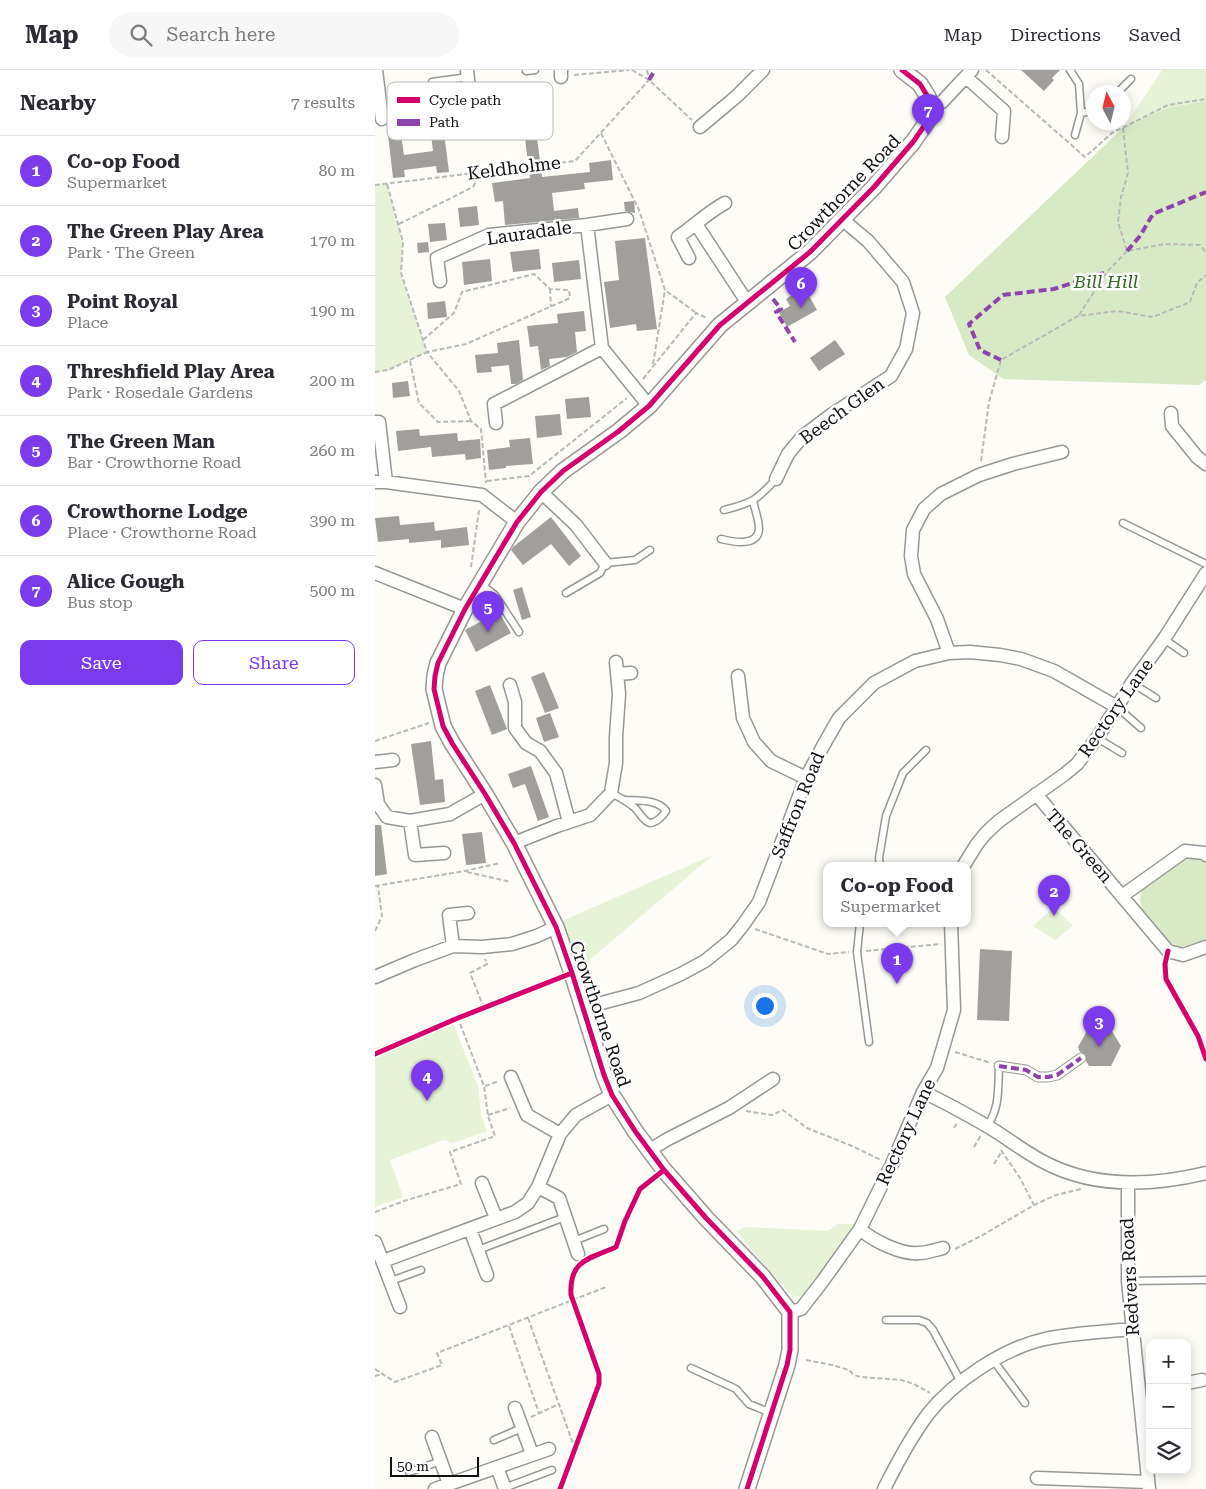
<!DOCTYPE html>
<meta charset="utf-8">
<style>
body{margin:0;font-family:"Roboto Serif",serif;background:#f7f7f7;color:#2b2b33}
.controls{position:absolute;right:15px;bottom:15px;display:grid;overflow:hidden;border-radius:10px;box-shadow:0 2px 12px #0003}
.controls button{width:45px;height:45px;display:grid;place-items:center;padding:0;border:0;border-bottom:1px solid #e1e1e2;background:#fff;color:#2b2b33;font:25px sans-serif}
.compass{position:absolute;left:711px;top:15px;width:45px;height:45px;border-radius:50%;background:#fff;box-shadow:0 2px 12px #0003;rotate:353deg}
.scale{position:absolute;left:15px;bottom:12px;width:89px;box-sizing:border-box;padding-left:5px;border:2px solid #111;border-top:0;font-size:14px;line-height:18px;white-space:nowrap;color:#111;-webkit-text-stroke:4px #fff;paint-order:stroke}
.you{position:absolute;left:389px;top:935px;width:18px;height:18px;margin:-12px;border:4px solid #fff;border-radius:50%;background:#1a73e8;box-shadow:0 0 0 8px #1a73e833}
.badge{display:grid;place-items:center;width:32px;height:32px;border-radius:50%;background:#7c3aed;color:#fff;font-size:16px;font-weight:700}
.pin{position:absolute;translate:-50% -41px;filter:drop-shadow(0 1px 2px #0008)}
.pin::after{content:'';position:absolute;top:26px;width:18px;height:15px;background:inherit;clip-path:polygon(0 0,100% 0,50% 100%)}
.popup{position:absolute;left:448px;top:792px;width:148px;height:65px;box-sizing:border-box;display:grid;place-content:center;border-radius:10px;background:#fff;filter:drop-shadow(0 1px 4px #0005);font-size:16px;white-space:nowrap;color:#7c7c81}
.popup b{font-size:19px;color:#2b2b33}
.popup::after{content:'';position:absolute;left:50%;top:100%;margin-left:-10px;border:10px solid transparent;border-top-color:#fff}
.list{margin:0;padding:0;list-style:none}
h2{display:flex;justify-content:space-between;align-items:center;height:65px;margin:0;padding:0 20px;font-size:21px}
h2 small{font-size:16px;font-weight:400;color:#7c7c81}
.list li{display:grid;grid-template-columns:32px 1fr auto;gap:15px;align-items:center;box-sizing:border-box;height:70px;padding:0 20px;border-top:1px solid #e1e1e2}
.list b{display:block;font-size:19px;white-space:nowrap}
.list p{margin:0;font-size:16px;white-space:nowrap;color:#7c7c81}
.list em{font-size:16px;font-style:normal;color:#7c7c81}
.actions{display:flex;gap:10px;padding:15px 20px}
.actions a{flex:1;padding:11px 0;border:1px solid #7c3aed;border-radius:10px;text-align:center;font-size:18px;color:#7c3aed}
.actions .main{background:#7c3aed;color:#fff}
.icon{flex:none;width:28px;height:28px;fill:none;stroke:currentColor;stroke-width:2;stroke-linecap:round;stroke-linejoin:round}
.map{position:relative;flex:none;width:831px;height:1419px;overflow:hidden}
header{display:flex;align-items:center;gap:30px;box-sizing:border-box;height:70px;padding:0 25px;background:#fff;border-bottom:1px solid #e1e1e2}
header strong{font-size:24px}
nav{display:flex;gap:28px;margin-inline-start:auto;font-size:18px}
.search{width:350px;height:45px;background:#f7f7f7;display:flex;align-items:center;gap:12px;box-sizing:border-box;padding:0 18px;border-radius:28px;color:#7c7c81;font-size:19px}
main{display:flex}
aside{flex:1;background:#fff}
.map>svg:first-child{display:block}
</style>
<header>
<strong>Map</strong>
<div class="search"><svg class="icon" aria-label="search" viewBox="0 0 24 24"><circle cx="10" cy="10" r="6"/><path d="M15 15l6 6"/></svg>Search here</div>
<nav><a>Map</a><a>Directions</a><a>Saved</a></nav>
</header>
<main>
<aside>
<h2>Nearby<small>7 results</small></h2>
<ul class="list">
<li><span class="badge">1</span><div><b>Co-op Food</b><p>Supermarket</p></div><em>80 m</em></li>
<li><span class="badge">2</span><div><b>The Green Play Area</b><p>Park · The Green</p></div><em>170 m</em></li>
<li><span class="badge">3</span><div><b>Point Royal</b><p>Place</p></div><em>190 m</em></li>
<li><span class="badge">4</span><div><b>Threshfield Play Area</b><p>Park · Rosedale Gardens</p></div><em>200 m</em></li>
<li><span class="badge">5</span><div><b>The Green Man</b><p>Bar · Crowthorne Road</p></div><em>260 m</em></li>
<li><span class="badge">6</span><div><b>Crowthorne Lodge</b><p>Place · Crowthorne Road</p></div><em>390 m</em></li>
<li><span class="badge">7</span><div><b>Alice Gough</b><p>Bus stop</p></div><em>500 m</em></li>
</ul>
<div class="actions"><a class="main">Save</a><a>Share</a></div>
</aside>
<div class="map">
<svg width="831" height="1419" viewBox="0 0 831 1419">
<rect width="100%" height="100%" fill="#fdfcf7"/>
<path fill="#e7f3d7" d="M787,0H831V31L792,38L750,56Z
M12,114L28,172L26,204L52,282L13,300L0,302V115Z
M338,785L205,898L187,851Z
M679,837L698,856L680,870L658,856Z
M78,953L103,1016L106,1045L112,1061L78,1073L68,1070L15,1090L28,1127L0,1137V978Z
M463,1154H481L454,1194L429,1225L426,1227L416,1225L412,1221L361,1161L371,1157L452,1161Z"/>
<path fill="#d8eac5" d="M831,31V310L824,315L628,309L594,285L570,227L750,56L792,38Z
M811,784L831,787V870L804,878L798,876L767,840C765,834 764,826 767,820C773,809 800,792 811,784Z"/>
<path fill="#a19f9c" d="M646,0H685L677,8L679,10L669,21Z
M156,20L167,107L215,102L214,93L236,90L238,110L209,113L210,119L177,123L179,141L203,138L204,148L130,155L128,131L120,132L117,113L155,108L144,21Z
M65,31L74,102L62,103L61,96L29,100L30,107L18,108L12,56L15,51L24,50L29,85L58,81L52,32Z
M259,131L260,143L250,141L249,132Z
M102,136L104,155L85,157L83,138Z
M70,153L72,170L55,172L53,154Z
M270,168L282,259L262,261L261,254L235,258L229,212L244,210L240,171Z
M53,172L54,182L43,183L42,173Z
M164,179L166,199L138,202L135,182Z
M115,189L117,211L89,215L87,192Z
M204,190L206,209L179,212L177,193Z
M429,217L442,240L412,257L404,242L415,236L411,229Z
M70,231L72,247L53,249L52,233Z
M209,241L211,261L200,262L202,282L192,287L174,289L175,296L166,300L163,276L155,277L152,256L183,253L182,244Z
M144,270L148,310L141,314H136L134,295L116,297L117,302L102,303L100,285L123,283L122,273Z
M460,270L470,284L444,301L435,288Z
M33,311L35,326L18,328L17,313Z
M214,327L216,347L192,349L190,329Z
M185,344L187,365L162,368L160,346Z
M44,359L45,366L82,363L83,371L105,369L106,388L91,390L90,384L57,387L56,377L23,381L21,361Z
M155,368L158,394L131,396V398L114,400L112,380L135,377L134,370Z
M24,446L25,455L59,452L60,461L92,457L94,475L66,478V470L34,473V469L3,472L0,448Z
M176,447L206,486L194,496L176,474L148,495L136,480L138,477Z
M147,517L156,547L147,550L138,520Z
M124,542L136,563L101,582L90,560Z
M169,602L184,638L170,643L156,607Z
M115,615L132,659L117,665L100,621Z
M175,643L184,667L169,672L161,648Z
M56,671L60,710L68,709L70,732L45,735L36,674Z
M156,696L174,747L163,751L150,714L138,718L133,704Z
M0,755H6L12,804L0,806Z
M107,762L111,793L91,795L87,764Z
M605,879L637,881L634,951L602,950Z
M735,958L746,976L736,996H714L711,991V985L705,982L703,977L713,959Z"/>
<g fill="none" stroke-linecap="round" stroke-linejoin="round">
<g stroke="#979795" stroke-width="9">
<path id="service" d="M695,0L704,14L706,43L700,65
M151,1L160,0
M57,12L93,7
M743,22L756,9
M706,43L718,41
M349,440C377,433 382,430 401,409
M748,453L831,494
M346,469C358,472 383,477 384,459C384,450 380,440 378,431
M106,514L120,525L144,562
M191,523L225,503L230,493L260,490L275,480
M789,569L809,583
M757,613L781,628
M742,637L766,658
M722,668L747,683
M236,723C244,727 253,732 260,738C264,742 269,752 275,753C281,753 288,746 291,741C283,729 263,731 250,730
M505,795L504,788L511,746L528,703L551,680
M485,853L482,882L494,972
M612,1056C625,1039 623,1017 624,996
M199,1171L229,1159
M103,1180L190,1147
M16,1211L46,1200
M753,1211L831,1210
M511,1250H544L552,1253L558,1260L586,1312
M618,1290L650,1333
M316,1298L361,1319L374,1334L396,1343
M119,1370L147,1358
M34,1402L66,1391
M129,1418L177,1400"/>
</g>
<g stroke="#979795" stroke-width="11">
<path id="pedestrian" d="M624,996L651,1000L663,1007H673L682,1005L706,988"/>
</g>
<g stroke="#979795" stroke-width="15">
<path id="minor" d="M1,0L7,49
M92,0L96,37
M186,0V7
M591,7L629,41L627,67
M556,36L567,32L597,0
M325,57L362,26L388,0
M321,154L372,232
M212,155L227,278L274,336
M314,188L303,167C319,156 333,142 350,133
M65,211L62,188L114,165L212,155L252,149
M796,343L797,356L822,387L831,394
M0,352H4L11,412
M121,353L119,334L227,278
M401,409L413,384L427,367L456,345L516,306L531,279L538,243L528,212L493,171L468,150
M0,412H11L107,425L142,452
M166,422L201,455L230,493
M0,503L90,539
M574,583L562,549L539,504L536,486L538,460L549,439L566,424L604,405L638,394L687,382
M242,604L256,603
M363,606L368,648L379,672L396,691L431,708
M135,615L140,632V658L151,673L165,681L181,703L194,752
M0,692L18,690
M0,715L3,734
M661,724L793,881L808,885L831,877
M0,735L3,734L12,747L35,751L75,744L110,724
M35,751L40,785L69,783
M139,773L182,756L215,745L236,723L241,693V667L244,624L241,592
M589,795L602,774L611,763L624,751L690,704L702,694L722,668L757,613L789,569L831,503
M747,826L810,781L829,783L831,785
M78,876L74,845L93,843
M0,907L40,890L78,876L107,877L137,874L162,866L181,857
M208,938L264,923L306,904L330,891L356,870L368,855L384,832L431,708L448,676L464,648L499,613L540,591L574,583L595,582L625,585L646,589L679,601L742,637
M136,1007L152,1045L185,1064
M548,1022C570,1032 591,1044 612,1056C631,1067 648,1081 667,1091C718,1119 777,1116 831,1103
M275,1080L291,1070L354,1038L398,1009
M107,1113L121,1148
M753,1113V1211L774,1419
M163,1117L184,1128L203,1184
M95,1159L112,1205
M485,1159C497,1170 526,1185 544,1183C552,1183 560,1180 568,1178
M0,1172L25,1237
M8,1191L140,1142L153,1133L163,1117L185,1064L201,1045L237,1025
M415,1242L426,1239L447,1212L485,1159L517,1094L548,1022L562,998L579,940L576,853
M812,1313L827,1310
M140,1338L157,1384
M57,1367L74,1414
M122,1397L130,1419
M662,1408L773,1412
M60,1419L174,1379
M509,1419C522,1393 536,1367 553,1344C579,1311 629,1278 670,1269C698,1263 728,1262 757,1259"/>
</g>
<g stroke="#979795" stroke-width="18">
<path id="tertiary" d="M372,1419L412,1295L415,1280V1242L388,1207L331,1148L289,1100L260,1061L237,1025L229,1005L197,903L181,857L139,773L110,724L77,673L68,656L59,619L60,606L63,593L90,539L142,452L166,422L188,401L244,361L274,336L345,255L435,182L499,117L538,72L556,46V36L553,27L545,14L527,0"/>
</g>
<path stroke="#b9b9b8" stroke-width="2" stroke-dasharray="5 2.5" stroke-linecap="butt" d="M257,0L274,10L317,50
M272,0L274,10
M611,0L710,87L737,63L793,35L831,29
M199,5L254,0
M748,58L753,103L746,127L743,152L752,181L790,174L825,175L831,183
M226,63L264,140L290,220L320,242
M0,115L200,91L274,10
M24,154L98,117L106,102
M175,219L176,237
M704,245L732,202L752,181
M48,270L79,243L87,222L159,204L175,219L194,220L195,228L91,274L52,282L84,321L96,351L106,359L111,413
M35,291L44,333L63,352L96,351
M278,294L290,220
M0,302L13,300L52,282L26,203L28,172L12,114
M268,309L321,243L332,248
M606,391L614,332L626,290L703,246L742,241L778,247L815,232L822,213L831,205
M112,411L154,406L252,328
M96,497L104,440
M0,671L54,653
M92,802L136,812
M0,816L90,801L125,793
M380,859L453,884L474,882
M0,861L7,846L3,816
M491,881L566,874
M109,938L95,903L112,894L110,889
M580,982L616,993
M110,1016L124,1011
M371,1041L397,1045L408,1040L432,1058L477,1076L506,1090
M113,1045L135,1038
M579,1058L582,1053
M599,1077L606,1065
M626,1080L645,1108L659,1135
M619,1094L627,1081
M0,1142L29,1131L86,1114L75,1082L120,1066L113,1046L109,1016L83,948
M580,1179L606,1166L661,1134L681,1125L706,1119
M153,1248L200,1379
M134,1256L164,1343
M431,1290L457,1295L474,1300L479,1305L486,1307L526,1310L539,1314L555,1323
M0,1299L20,1312L67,1295L62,1283L231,1217
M0,1306L7,1304
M156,1347L184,1334"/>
<use href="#service" stroke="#fffffe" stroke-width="6"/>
<use href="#pedestrian" stroke="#fffffe" stroke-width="9"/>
<use href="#minor" stroke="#fffffe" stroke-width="12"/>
<use href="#tertiary" stroke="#fffffe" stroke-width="15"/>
<path stroke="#8e44ad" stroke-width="4" stroke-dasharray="8 4" stroke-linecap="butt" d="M274,10L280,0
M752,181L765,166L778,144L831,122
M398,229L406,239L401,242L420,272
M626,290L605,280L594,254L628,225L679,219L732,202
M624,996L651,1000L663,1007H673L682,1005L706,988"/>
<g stroke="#fff" stroke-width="8">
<path id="cycleway" d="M793,881L790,894L791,909L823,966L831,989
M0,984L83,948L197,903
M185,1419L224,1314V1304L196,1225C194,1189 215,1189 241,1177L250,1151L265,1119L289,1100
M372,1419L412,1295L415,1280V1242L388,1207L331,1148L289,1100L260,1061L237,1025L229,1005L197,903L181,857L139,773L110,724L77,673L68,656L59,619L60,606L63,593L90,539L142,452L166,422L188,401L244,361L274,336L345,255L435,182L499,117L538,72L556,46V36L553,27L545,14L527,0"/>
</g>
<use href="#cycleway" stroke="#d6006c" stroke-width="5"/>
</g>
<g text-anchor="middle" stroke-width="5" stroke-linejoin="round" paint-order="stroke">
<g font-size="18" fill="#111" stroke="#fff">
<text transform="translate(139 98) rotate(-7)" y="6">Keldholme</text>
<text transform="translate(469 123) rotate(-46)" y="6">Crowthorne Road</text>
<text transform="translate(154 163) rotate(-8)" y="6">Lauradale</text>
<text transform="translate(467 341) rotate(-36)" y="6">Beech Glen</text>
<text transform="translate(741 638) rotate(-55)" y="6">Rectory Lane</text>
<text transform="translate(423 735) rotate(-68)" y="6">Saffron Road</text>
<text transform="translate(704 776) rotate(49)" y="6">The Green</text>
<text transform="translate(225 944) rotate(71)" y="6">Crowthorne Road</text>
<text transform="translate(531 1062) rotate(-65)" y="6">Rectory Lane</text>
<text transform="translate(755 1207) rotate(-93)" y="6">Redvers Road</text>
</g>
<g font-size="18" font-style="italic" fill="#2f6b1f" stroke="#fff">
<text x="731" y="218">Bill Hill</text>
</g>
</g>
<rect x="12" y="12" width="166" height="58" rx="8" fill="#fff" stroke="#b8b8b8" stroke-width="1"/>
<rect x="22" y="27" width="23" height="6" fill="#d6006c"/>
<rect x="22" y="49" width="23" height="7" fill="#8e44ad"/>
<g font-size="14" fill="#111">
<text x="54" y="35">Cycle path</text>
<text x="54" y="57">Path</text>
</g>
</svg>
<div class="controls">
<button>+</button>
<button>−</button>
<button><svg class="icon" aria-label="layers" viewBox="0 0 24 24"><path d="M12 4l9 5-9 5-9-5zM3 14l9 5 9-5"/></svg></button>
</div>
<svg class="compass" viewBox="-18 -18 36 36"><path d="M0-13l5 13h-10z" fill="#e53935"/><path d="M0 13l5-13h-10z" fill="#7c7c81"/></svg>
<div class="scale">50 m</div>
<div class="you"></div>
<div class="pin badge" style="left:522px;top:914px">1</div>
<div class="popup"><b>Co-op Food</b>Supermarket</div>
<div class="pin badge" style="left:679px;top:846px">2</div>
<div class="pin badge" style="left:724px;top:977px">3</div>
<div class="pin badge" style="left:52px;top:1031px">4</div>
<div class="pin badge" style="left:113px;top:562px">5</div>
<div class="pin badge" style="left:426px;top:238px">6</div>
<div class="pin badge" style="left:553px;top:65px">7</div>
</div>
</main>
